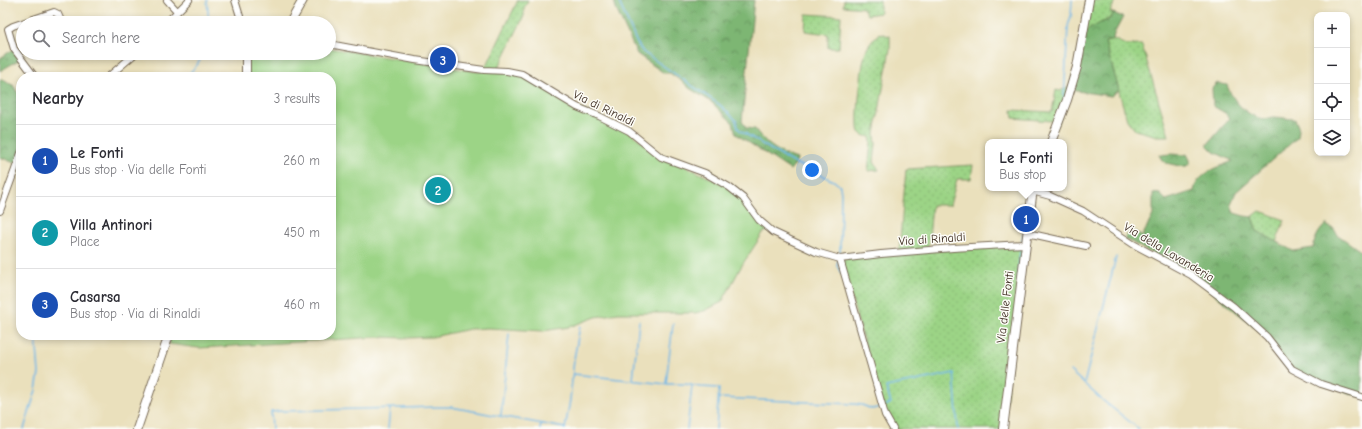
<!DOCTYPE html>
<meta charset="utf-8">
<style>
body{margin:0;font-family:"Comic Neue",sans-serif;background:#f7f7f7;color:#2b2b33}
.controls{position:absolute;right:12px;top:12px;display:grid;overflow:hidden;border-radius:8px;box-shadow:0 2px 6px #0003}
.controls button{width:36px;height:36px;display:grid;place-items:center;padding:0;border:0;border-bottom:1px solid #e1e1e2;background:#fff;color:#2b2b33;font:20px sans-serif}
.you{position:absolute;left:812px;top:170px;width:14px;height:14px;margin:-10px;border:3px solid #fff;border-radius:50%;background:#1a73e8;box-shadow:0 0 0 6px #1a73e833}
.badge{display:grid;place-items:center;width:26px;height:26px;border-radius:50%;background:#1f6fb2;color:#fff;font-size:13px;font-weight:700}
.pin{position:absolute;translate:-50% -50%;border:2px solid #fff;box-shadow:0 1px 4px #0006}
.popup{position:absolute;left:985px;top:139px;width:82px;height:52px;box-sizing:border-box;display:grid;place-content:center;border-radius:8px;background:#fff;filter:drop-shadow(0 1px 3px #0005);font-size:13px;white-space:nowrap;color:#7c7c81}
.popup b{font-size:15px;color:#2b2b33}
.popup::after{content:'';position:absolute;left:50%;top:100%;margin-left:-8px;border:8px solid transparent;border-top-color:#fff}
.list{margin:0;padding:0;list-style:none}
h2{display:flex;justify-content:space-between;align-items:center;height:52px;margin:0;padding:0 16px;font-size:17px}
h2 small{font-size:13px;font-weight:400;color:#7c7c81}
.list li{display:grid;grid-template-columns:26px 1fr auto;gap:12px;align-items:center;box-sizing:border-box;height:72px;padding:0 16px;border-top:1px solid #e1e1e2}
.list b{display:block;font-size:15px;white-space:nowrap}
.list p{margin:0;font-size:13px;white-space:nowrap;color:#7c7c81}
.list em{font-size:13px;font-style:normal;color:#7c7c81}
.icon{flex:none;width:22px;height:22px;fill:none;stroke:currentColor;stroke-width:2;stroke-linecap:round;stroke-linejoin:round}
.map{position:relative;flex:none;width:1362px;height:429px;overflow:hidden}
.search{position:absolute;background:#fff;box-shadow:0 2px 6px #0003;left:16px;top:16px;width:320px;height:44px;display:flex;align-items:center;gap:10px;box-sizing:border-box;padding:0 14px;border-radius:22px;color:#7c7c81;font-size:15px}
.panel{position:absolute;background:#fff;box-shadow:0 2px 6px #0003;left:16px;top:72px;width:320px;height:268px;border-radius:16px}
.map>svg:first-child{display:block}
</style>
<div class="map">
<svg width="1362" height="429" viewBox="0 0 1362 429">
<defs>
<pattern id="grass-dots" width="8" height="8" patternUnits="userSpaceOnUse"><rect width="8" height="8" fill="#9cd486"/><path d="M2 2h.1M6 6h.1" fill="none" stroke="#87b673" stroke-width="1.8" stroke-linecap="round"/></pattern>
<pattern id="forest-crowns" width="20" height="18" patternUnits="userSpaceOnUse"><rect width="20" height="18" fill="#7db673"/><path d="M2 6a3 3 0 1 1 6 0M12 15a3 3 0 1 1 6 0" fill="none" stroke="#68945e"/></pattern>
</defs>
<rect width="100%" height="100%" fill="#fdfcf7"/>
<filter id="ink" filterUnits="userSpaceOnUse"><feTurbulence type="fractalNoise" baseFrequency=".025" numOctaves="2"/><feDisplacementMap in="SourceGraphic" scale="8" xChannelSelector="R" yChannelSelector="G"/><feConvolveMatrix kernelMatrix="1 2 1 2 8 2 1 2 1" color-interpolation-filters="sRGB"/></filter>
<filter id="wash" filterUnits="userSpaceOnUse"><feTurbulence type="fractalNoise" baseFrequency=".012" numOctaves="4" result="noise"/><feDisplacementMap in="SourceGraphic" scale="16" xChannelSelector="R" yChannelSelector="G"/><feGaussianBlur stdDeviation="0.9" result="paint"/><feColorMatrix in="noise" values="0 0 0 0 0 0 0 0 0 0 0 0 0 0 0 0 0 1.4 0 .05"/><feComposite in="paint" operator="in"/></filter>
<g filter="url(#wash)">
<rect width="100%" height="100%" fill="#eae0bc"/>
<path fill="url(#grass-dots)" stroke="#6c7f52" d="M518,0H528L524,8V16L497,71L482,70L488,63Z
M844,0H880V13L867,15L863,8L843,6Z
M1089,0H1116L1110,12L1113,13L1112,17L1082,34Z
M806,14L841,16L839,48H828V34L805,31Z
M879,33L890,36V49L875,134L876,144L874,162L879,170L868,171L871,142L870,137C866,136 862,136 859,132C855,125 862,59 866,51C868,45 875,38 879,33Z
M1113,39L1126,45H1142L1169,136H1157L1135,130L1127,120L1105,42Z
M1072,85L1058,125L1051,121L1013,118L1012,110L1052,112L1056,90L1060,91Z
M973,165L971,179H957L950,205H932L928,250L1025,244L1003,429H893L885,415L840,259L899,252L906,169Z
M1260,211L1285,220L1276,242L1257,231L1252,217Z"/>
<path fill="url(#forest-crowns)" stroke="#5c7048" d="M614,0H754L742,121L746,128L755,129C763,140 771,147 782,153C787,156 792,157 797,159L795,165L793,166L790,170L736,134L733,123L710,101L689,88L684,83L670,73H664L637,54L616,9Z
M1113,13L1123,17L1114,34L1113,39L1105,42L1119,90L1111,96L1070,90L1082,34L1100,23L1108,20L1112,17Z
M14,49L22,58L0,71V58Z
M0,79L13,85L17,92L21,95V153L17,164L0,157Z
M1217,83L1227,85C1232,100 1247,117 1264,119C1268,119 1270,117 1273,117C1280,117 1288,119 1295,119L1299,129L1298,137L1236,192L1231,204L1234,213L1244,216L1252,217L1257,231L1293,251L1313,248C1314,240 1319,229 1327,224V226L1333,228L1338,235L1362,252V397L1321,384L1292,369L1267,337L1191,275L1124,238L1133,229L1142,237L1153,215V193L1160,194L1166,200L1194,191C1197,173 1219,167 1233,161L1214,152L1207,145L1230,118L1225,113L1213,106L1212,88Z
M1171,154L1184,155L1187,154L1190,160V164L1184,167L1166,163L1162,160L1159,155Z"/>
<path fill="#9cd486" stroke="#6c7f52" d="M329,48L478,72L482,70L522,74L577,107L629,131L653,151L729,187L770,230L763,233L742,265L722,302L704,311L695,313H618L596,317L569,327L543,331L488,328L470,329L432,337L407,338L379,337L199,348L170,344L169,335H331V77H246V53H329Z"/>
<g fill="none" stroke-linecap="round" stroke-linejoin="round">
<path stroke="#70b7e7" stroke-width="1.5" d="M207,0L209,23
M618,0L637,43L643,52L720,105L736,120L738,128L741,131L788,160L834,181L840,186L841,194L840,256
M186,77L197,65L204,53
M1064,98L1068,26L1071,16L1072,0
M1022,242L1023,234
M838,260L837,266L841,273
M1017,281L1021,245
M1070,371L1101,399L1139,429
M573,374L666,384H685L700,387L719,388L716,429
M633,380L639,321
M666,383L673,324
M1084,384L1116,257
M719,398L855,404L862,405L872,409L881,407
M885,406L891,403L886,387L954,373L958,429
M501,415L509,334
M24,429L36,390L39,373L36,335
M272,429L271,412L282,411L437,407H451L565,428
M388,429L390,408
M540,429L541,424
M565,429L570,400L574,359L580,326
M687,429L692,386"/>
</g>
</g>
<g filter="url(#ink)">
<g fill="none" stroke-linecap="round" stroke-linejoin="round">
<g stroke="#786a55" stroke-width="8">
<path id="street" d="M167,0L177,11
M235,0L242,23
M166,23L189,0
M329,44L415,60L484,70L507,71L522,74L577,107L599,116L629,131L661,157L705,173L729,187L743,198L759,220L773,232L816,252L840,259L881,254L953,248L1025,244
M35,77L14,49L8,29L13,26L54,12L58,14L62,23
M108,77L136,53
M1032,191L1050,196L1083,211L1133,244L1191,275L1234,307L1267,337L1292,369L1321,384L1362,397
M0,211L21,153
M1027,233L1086,246
M840,259L885,415L893,429"/>
</g>
<g stroke="#786a55" stroke-width="10">
<path id="secondary" d="M290,23L303,0
M246,53V77
M1051,142L1067,100L1077,67L1089,0
M137,429L169,335
M1003,429L1033,188"/>
</g>
<use href="#street" stroke="#fff" stroke-width="6"/>
<use href="#secondary" stroke="#fff" stroke-width="8"/>
</g>
</g>
<g text-anchor="middle" stroke-width="3" stroke-linejoin="round" paint-order="stroke">
<g font-size="12" fill="#3b2a1e" stroke="#fdfcf7">
<text transform="translate(604 108) rotate(26)" y="4">Via di Rinaldi</text>
<text transform="translate(932 239) rotate(-4)" y="4">Via di Rinaldi</text>
<text transform="translate(1169 252) rotate(31)" y="4">Via della Lavanderia</text>
<text transform="translate(1005 307) rotate(-83)" y="4">Via delle Fonti</text>
</g>
</g>
</svg>
<div class="controls">
<button>+</button>
<button>−</button>
<button><svg class="icon" aria-label="locate" viewBox="0 0 24 24"><circle cx="12" cy="12" r="6"/><path d="M12 2v4M12 18v4M2 12h4M18 12h4"/></svg></button>
<button><svg class="icon" aria-label="layers" viewBox="0 0 24 24"><path d="M12 4l9 5-9 5-9-5zM3 14l9 5 9-5"/></svg></button>
</div>
<div class="you"></div>
<div class="pin badge" style="left:1026px;top:219px;background:#1a4fb4">1</div>
<div class="popup"><b>Le Fonti</b>Bus stop</div>
<div class="pin badge" style="left:438px;top:190px;background:#0f9aa8">2</div>
<div class="pin badge" style="left:443px;top:60px;background:#1a4fb4">3</div>
<div class="search"><svg class="icon" aria-label="search" viewBox="0 0 24 24"><circle cx="10" cy="10" r="6"/><path d="M15 15l6 6"/></svg>Search here</div>
<section class="panel">
<h2>Nearby<small>3 results</small></h2>
<ul class="list">
<li><span class="badge" style="background:#1a4fb4">1</span><div><b>Le Fonti</b><p>Bus stop · Via delle Fonti</p></div><em>260 m</em></li>
<li><span class="badge" style="background:#0f9aa8">2</span><div><b>Villa Antinori</b><p>Place</p></div><em>450 m</em></li>
<li><span class="badge" style="background:#1a4fb4">3</span><div><b>Casarsa</b><p>Bus stop · Via di Rinaldi</p></div><em>460 m</em></li>
</ul>
</section>
</div>
